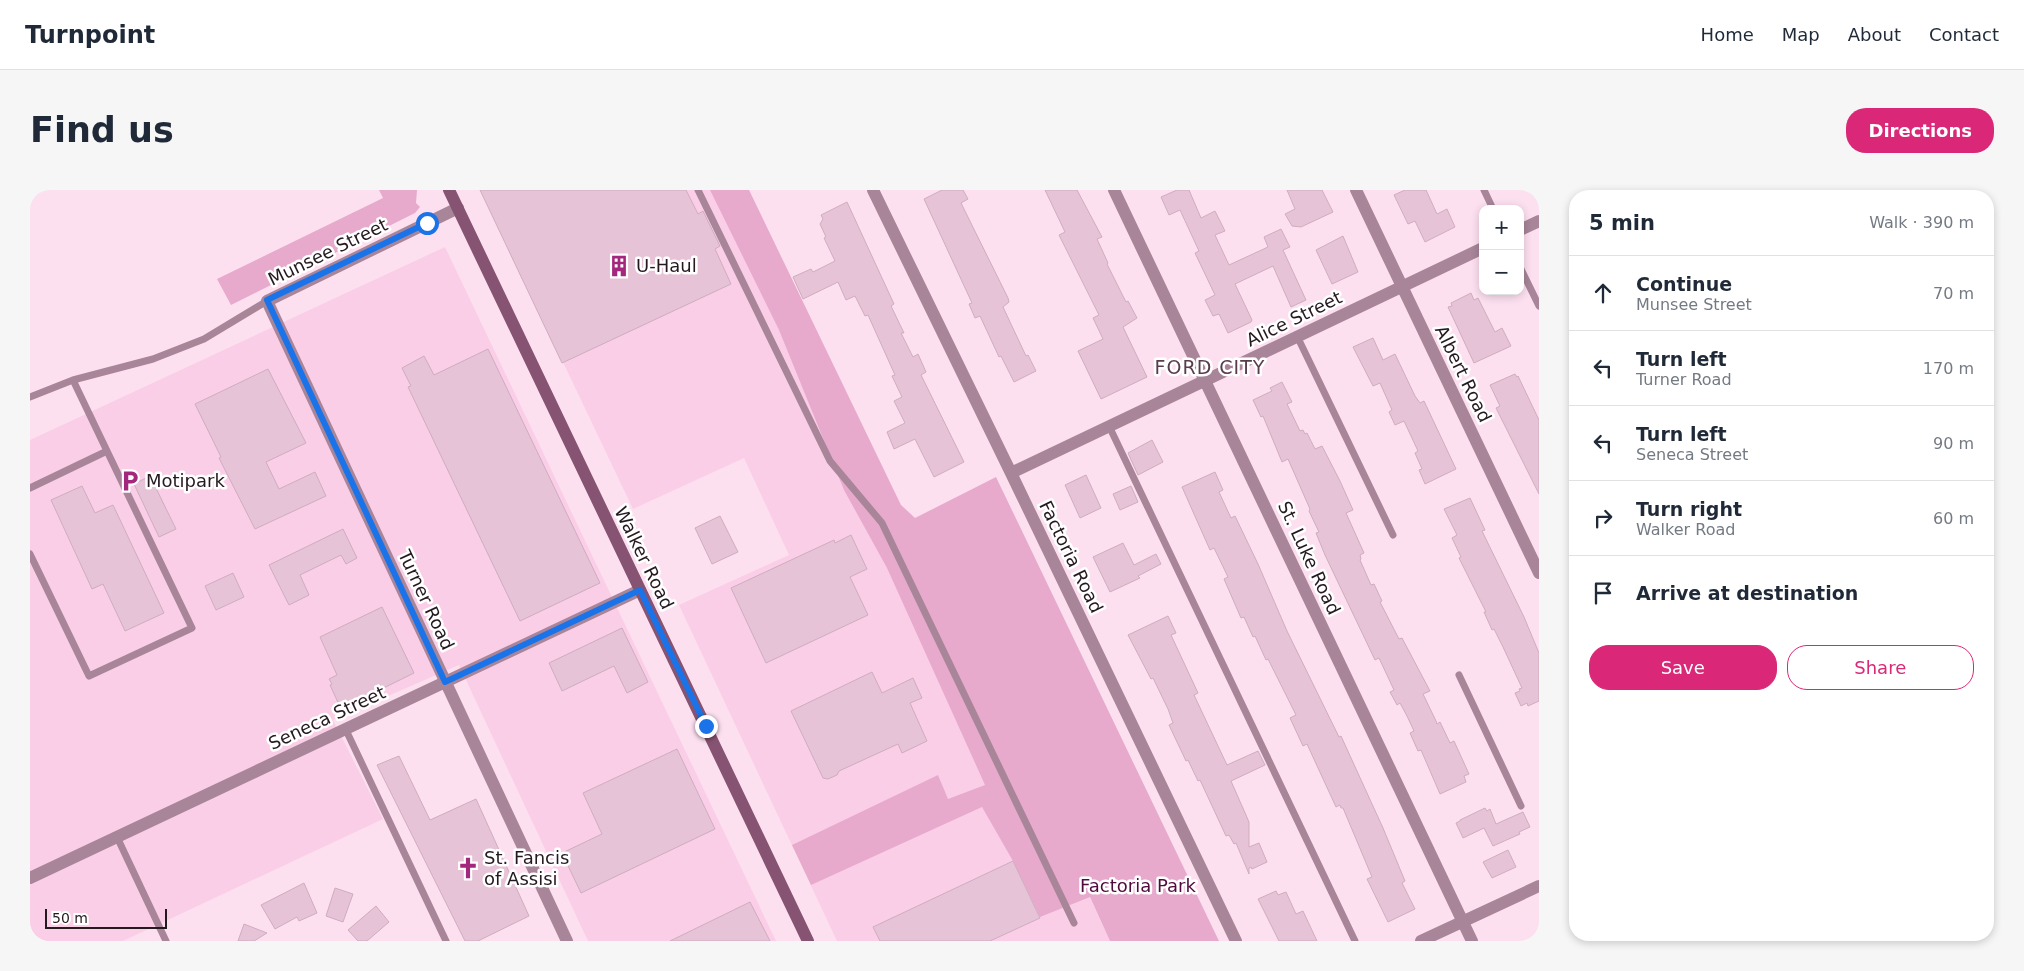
<!DOCTYPE html>
<meta charset="utf-8">
<style>
body{margin:0;font-family:"DejaVu Sans",sans-serif;background:#f6f6f7;color:#1f2937}
.controls{position:absolute;right:15px;top:15px;display:grid;overflow:hidden;border-radius:10px;box-shadow:0 2px 8px #0003}
.controls button{width:45px;height:45px;display:grid;place-items:center;padding:0;border:0;border-bottom:1px solid #e0e1e3;background:#fff;color:#1f2937;font:25px sans-serif}
.scale{position:absolute;left:15px;bottom:12px;width:122px;box-sizing:border-box;padding-left:5px;border:2px solid #251920;border-top:0;font-size:14px;line-height:18px;white-space:nowrap;color:#251920;-webkit-text-stroke:4px #fff;paint-order:stroke}
.stop{position:absolute;width:15px;height:15px;margin:-11px;border:4px solid #1a73e8;border-radius:50%;background:#fff}
.stop.end{background:#1a73e8;border-color:#fff;box-shadow:0 1px 5px #0008}
.list{margin:0;padding:0;list-style:none}
h2{display:flex;justify-content:space-between;align-items:center;height:65px;margin:0;padding:0 20px;font-size:21px}
h2 small{font-size:16px;font-weight:400;color:#747a83}
.list li{display:grid;grid-template-columns:32px 1fr auto;gap:15px;align-items:center;box-sizing:border-box;height:75px;padding:0 20px;border-top:1px solid #e0e1e3}
.list b{display:block;font-size:19px;white-space:nowrap}
.list p{margin:0;font-size:16px;white-space:nowrap;color:#747a83}
.list em{font-size:16px;font-style:normal;color:#747a83}
.actions{display:flex;gap:10px;padding:15px 20px}
.actions a{flex:1;padding:11px 0;border:1px solid #db2777;border-radius:20px;text-align:center;font-size:18px;color:#db2777}
.actions .main{background:#db2777;color:#fff}
.icon{flex:none;width:28px;height:28px;fill:none;stroke:currentColor;stroke-width:2;stroke-linecap:round;stroke-linejoin:round}
.map{position:relative;flex:none;width:1509px;height:751px;overflow:hidden;border-radius:20px}
header{display:flex;align-items:center;gap:30px;box-sizing:border-box;height:70px;padding:0 25px;background:#fff;border-bottom:1px solid #e0e1e3}
header strong{font-size:24px}
nav{display:flex;gap:28px;margin-inline-start:auto;font-size:18px}
.intro{display:flex;align-items:center;justify-content:space-between;box-sizing:border-box;height:120px;padding:0 30px}
h1{margin:0;font-size:35px}
.button{padding:12px 22px;border-radius:20px;background:#db2777;color:#fff;font-size:18px;font-weight:700}
main{display:flex;gap:30px;padding:0 30px}
aside{flex:1;background:#fff;border-radius:20px;box-shadow:0 2px 8px #0003}
.map>svg:first-child{display:block}
</style>
<header>
<strong>Turnpoint</strong>
<nav><a>Home</a><a>Map</a><a>About</a><a>Contact</a></nav>
</header>
<div class="intro"><h1>Find us</h1><a class="button">Directions</a></div>
<main>
<div class="map">
<svg width="1509" height="751" viewBox="0 0 1509 751">
<rect width="100%" height="100%" fill="#fde0f0"/>
<path fill="#facee7" d="M451,0H719L870,315L885,328L1080,751H807L649,415L759,365L714,268L603,319Z
M415,57L746,751H558L429,475L303,530L353,629L93,751H0V250Z"/>
<path fill="#e7aacc" d="M349,0H387L386,13L390,17L385,23L201,115L187,89L353,8Z
M680,0H719L871,315L885,328L966,287L1189,751H1080L1060,707L1010,727L983,671L952,617L781,695L762,655L908,585L918,609L955,595L857,378L814,300L749,140Z"/>
<path fill="#e6c3d6" stroke="#cfacbf" d="M450,0H656L668,24L673,21L690,56L685,59L701,94L532,173Z
M912,0H933L938,9L931,13L978,108L979,112L973,117L996,166L998,165L1006,181L984,192L971,166L969,167L950,126L945,128L939,114L942,113L894,9Z
M1015,0H1047L1072,47L1067,49L1078,73L1077,74L1096,112L1098,111L1107,128L1093,137L1117,187L1071,209L1048,161L1073,149L1063,128L1069,125L1029,45L1035,42Z
M1147,0H1159L1171,28L1185,21L1195,41L1185,45L1199,75L1238,57L1234,47L1251,39L1260,57L1253,60L1276,110L1261,117L1243,76L1205,94L1222,130L1221,132L1198,143L1189,124L1183,126L1175,110L1185,105L1165,63L1169,61L1150,20L1139,25L1131,7Z
M1257,0H1292L1303,22L1271,37L1262,36L1255,24L1265,19Z
M1375,0H1396L1407,24L1417,19L1425,37L1395,52L1385,31L1378,34L1364,5Z
M817,12L864,114L861,116L874,143H871L883,167L888,164L896,182L891,185L934,272L904,287L885,249L864,259L857,242L875,233L864,211L872,207L862,186L865,185L838,125L835,126L825,106L816,110L808,92L773,109L763,87L781,79L783,82L805,71L794,48L796,47L790,34L793,29L791,25Z
M1313,46L1328,82L1302,94L1286,60Z
M1441,103L1444,110L1448,108L1465,142L1472,138L1481,156L1444,173L1418,117L1422,116L1421,113Z
M1343,148L1353,170L1365,164L1385,206L1390,213L1394,211L1426,279L1395,294L1389,280L1392,279L1385,263L1388,261L1374,231L1365,235L1359,222L1362,220L1350,193L1343,196L1324,159L1323,157Z
M458,159L570,393L490,431L378,197L381,196L372,178L394,166L404,185Z
M238,179L276,253L236,272L249,299L285,282L296,306L225,339L189,268L191,267L165,214Z
M1485,184L1487,187L1488,186L1509,230V304L1466,218L1470,216L1460,195Z
M1252,192L1262,212L1257,214L1270,241L1273,240L1275,244L1277,243L1285,259L1292,256L1310,291L1323,320L1316,323L1334,363L1330,365L1331,369L1330,370L1341,395L1344,394L1352,411L1350,412L1369,449L1372,448L1400,501L1393,504L1406,531L1407,534L1410,532L1420,553L1424,551L1439,584L1434,586L1436,592L1410,604L1391,560L1388,561L1380,543L1384,541L1377,526L1370,513L1367,515L1360,502L1364,500L1349,468L1345,470L1295,365L1286,343L1289,342L1279,321L1280,319L1258,269L1252,272L1233,226L1231,227L1223,210L1242,201L1240,198Z
M1122,250L1133,272L1108,285L1098,263Z
M1185,282L1193,300L1189,302L1201,328L1205,326L1228,374L1257,441L1309,547L1311,546L1353,638L1375,691L1372,693L1385,719L1358,732L1337,689L1342,687L1313,618H1311L1310,615L1306,617L1277,554L1273,556L1260,528L1266,525L1238,469L1236,470L1225,446L1223,447L1214,427L1211,428L1194,389L1198,387L1184,358L1180,360L1152,297Z
M1056,285L1071,318L1050,328L1035,295Z
M120,286L146,339L129,347L104,294Z
M52,296L65,323L83,315L134,423L95,441L73,394L62,399L21,310Z
M1101,296L1108,312L1090,320L1083,304Z
M1440,308L1455,340L1452,341L1494,427L1509,463V511L1498,516L1497,513L1491,516L1485,503L1490,501L1489,499L1492,498L1473,457L1464,439L1462,440L1454,422H1456L1429,368L1431,367L1422,348L1427,345L1414,319Z
M690,326L708,362L682,374L665,338Z
M313,339L327,368L316,374L311,365L270,385L279,405L259,415L239,375Z
M821,345L837,379L820,387L838,425L736,473L701,398L804,350L805,353Z
M1093,353L1104,375L1126,364L1131,374L1108,386L1110,388L1080,402L1063,367Z
M203,383L214,407L186,420L175,396Z
M352,417L384,483L311,519L300,495L302,494L299,489L307,485L290,447Z
M1138,426L1146,443L1141,445L1168,503L1164,505L1197,575L1228,561L1235,575L1201,591L1219,632V657L1229,653L1237,672L1222,679L1221,677L1219,678V684L1206,653L1204,654L1199,645L1196,646L1170,590L1168,591L1158,570L1156,571L1139,535L1143,533L1138,519L1123,488L1121,489L1098,445Z
M592,438L618,492L597,503L584,476L532,501L519,473Z
M842,482L852,503L883,488L892,508L880,513L897,551L872,563L868,554L809,581L807,585L798,589L793,588L761,521Z
M647,559L685,639L551,703L532,663L572,644L553,603Z
M369,566L400,630L446,609L499,726L448,751H435L347,575Z
M1455,618L1457,621L1460,619L1466,634L1493,622L1500,637L1489,642L1490,644L1463,656L1454,638L1433,648L1426,633L1430,631V630Z
M1478,660L1486,677L1462,688L1453,672Z
M983,671L1010,728L960,751H850L843,737Z
M274,693L287,723L269,731L267,727L245,739L231,715Z
M305,698L323,704L313,732L296,726Z
M1246,701L1248,705L1256,702L1266,724L1273,721L1287,751H1249L1228,709Z
M720,712L740,751H640Z
M346,716L359,732L337,751H328L318,740Z
M214,734L237,743L224,751H208Z"/>
<g fill="none" stroke-linecap="round" stroke-linejoin="round">
<path stroke="#a88599" stroke-width="7" d="M668,0L800,271L852,333L1044,733
M1454,0L1463,19
M1490,77L1509,116
M1267,146L1363,345
M0,207L43,190L123,169L174,149L237,111
M1079,236L1325,751
M0,298L77,261L43,190
M0,364L59,486L162,438L77,261
M1429,485L1491,616
M315,538L416,751
M87,647L136,751"/>
<path stroke="#a88599" stroke-width="12" d="M843,0L981,283L1206,751
M1084,0L1442,751
M1326,0L1509,383
M428,18L237,111L537,751
M1490,40L1509,31
M981,283L1453,58
M0,688L610,400
M1391,751L1509,696"/>
<path stroke="#865472" stroke-width="12" d="M419,0L778,751"/>
</g>
<g fill="none" stroke-linecap="round" stroke-linejoin="round">
<path stroke="#1a73e8" stroke-width="6" d="M397,33L237,110L415,492L610,400L676,536"/>
</g>
<defs>
<g id="building-bare" transform="scale(1.725)"><path d="M-4-6H4V6H1V3H-1V6H-4ZM-2.5-4.3h1.7v1.8h-1.7ZM.8-4.3h1.7v1.8H.8ZM-2.5-1h1.7V.8h-1.7ZM.8-1h1.7V.8H.8Z" fill="#a3277c" stroke="#fff" stroke-width="2.5" paint-order="stroke"/></g>
<g id="parking-bare" transform="scale(1.725)"><path d="M-3.5-5.5H1a3.5 3.5 0 0 1 0 7H-1V5.5H-3.5ZM-1-3.4V-.6H.8a1.4 1.4 0 0 0 0-2.8Z" fill="#a3277c" stroke="#fff" stroke-width="2.5" paint-order="stroke"/></g>
<g id="church-bare" transform="scale(1.725)"><path d="M-1.2-6h2.4v3.5h3.3v2.4h-3.3V6h-2.4V-.1h-3.3v-2.4h3.3Z" fill="#a3277c" stroke="#fff" stroke-width="2.5" paint-order="stroke"/></g>
</defs>
<g fill-rule="evenodd">
<use href="#building-bare" x="589" y="76"/>
<use href="#parking-bare" x="100" y="291"/>
<use href="#church-bare" x="438" y="678"/>
</g>
<g text-anchor="middle" stroke-width="5" stroke-linejoin="round" paint-order="stroke">
<g font-size="18" fill="#251920" stroke="#fff">
<text transform="translate(298 62) rotate(-26)" y="6">Munsee Street</text>
<text transform="translate(1264 129) rotate(-26)" y="6">Alice Street</text>
<text transform="translate(1433 184) rotate(64)" y="6">Albert Road</text>
<text transform="translate(1041 367) rotate(64)" y="6">Factoria Road</text>
<text transform="translate(614 368) rotate(64)" y="6">Walker Road</text>
<text transform="translate(1279 368) rotate(65)" y="6">St. Luke Road</text>
<text transform="translate(396 410) rotate(65)" y="6">Turner Road</text>
<text transform="translate(297 528) rotate(-25)" y="6">Seneca Street</text>
</g>
<g font-size="18" fill="#251920" stroke="#fff" text-anchor="start">
<text x="606" y="82">U-Haul</text>
<text x="116" y="297">Motipark</text>
<text x="454" y="674">St. Fancis<tspan x="454" dy="21">of Assisi</tspan></text>
</g>
<g font-size="18" fill="#520a3c" stroke="#fff">
<text x="1108" y="702">Factoria Park</text>
</g>
<g font-size="19" letter-spacing="1" fill="#593d4d" stroke="#fff">
<text x="1180" y="184">FORD CITY</text>
</g>
</g>
</svg>
<div class="controls">
<button>+</button>
<button>−</button>
</div>
<div class="scale">50 m</div>
<div class="stop" style="left:397px;top:33px"></div>
<div class="stop end" style="left:676px;top:536px"></div>
</div>
<aside>
<h2>5 min<small>Walk · 390 m</small></h2>
<ul class="list">
<li><svg class="icon" aria-label="ahead" viewBox="0 0 24 24"><path d="M12 20V5M6 11l6-6 6 6"/></svg><div><b>Continue</b><p>Munsee Street</p></div><em>70 m</em></li>
<li><svg class="icon" aria-label="left" viewBox="0 0 24 24"><path d="M17 20v-9H6M10 6l-5 5 5 5"/></svg><div><b>Turn left</b><p>Turner Road</p></div><em>170 m</em></li>
<li><svg class="icon" aria-label="left" viewBox="0 0 24 24"><path d="M17 20v-9H6M10 6l-5 5 5 5"/></svg><div><b>Turn left</b><p>Seneca Street</p></div><em>90 m</em></li>
<li><svg class="icon" aria-label="right" viewBox="0 0 24 24"><path d="M7 20v-9h11M14 6l5 5-5 5"/></svg><div><b>Turn right</b><p>Walker Road</p></div><em>60 m</em></li>
<li><svg class="icon" aria-label="arrive" viewBox="0 0 24 24"><path d="M6 21V4h12l-3 4 3 4H6"/></svg><div><b>Arrive at destination</b></div></li>
</ul>
<div class="actions"><a class="main">Save</a><a>Share</a></div>
</aside>
</main>
